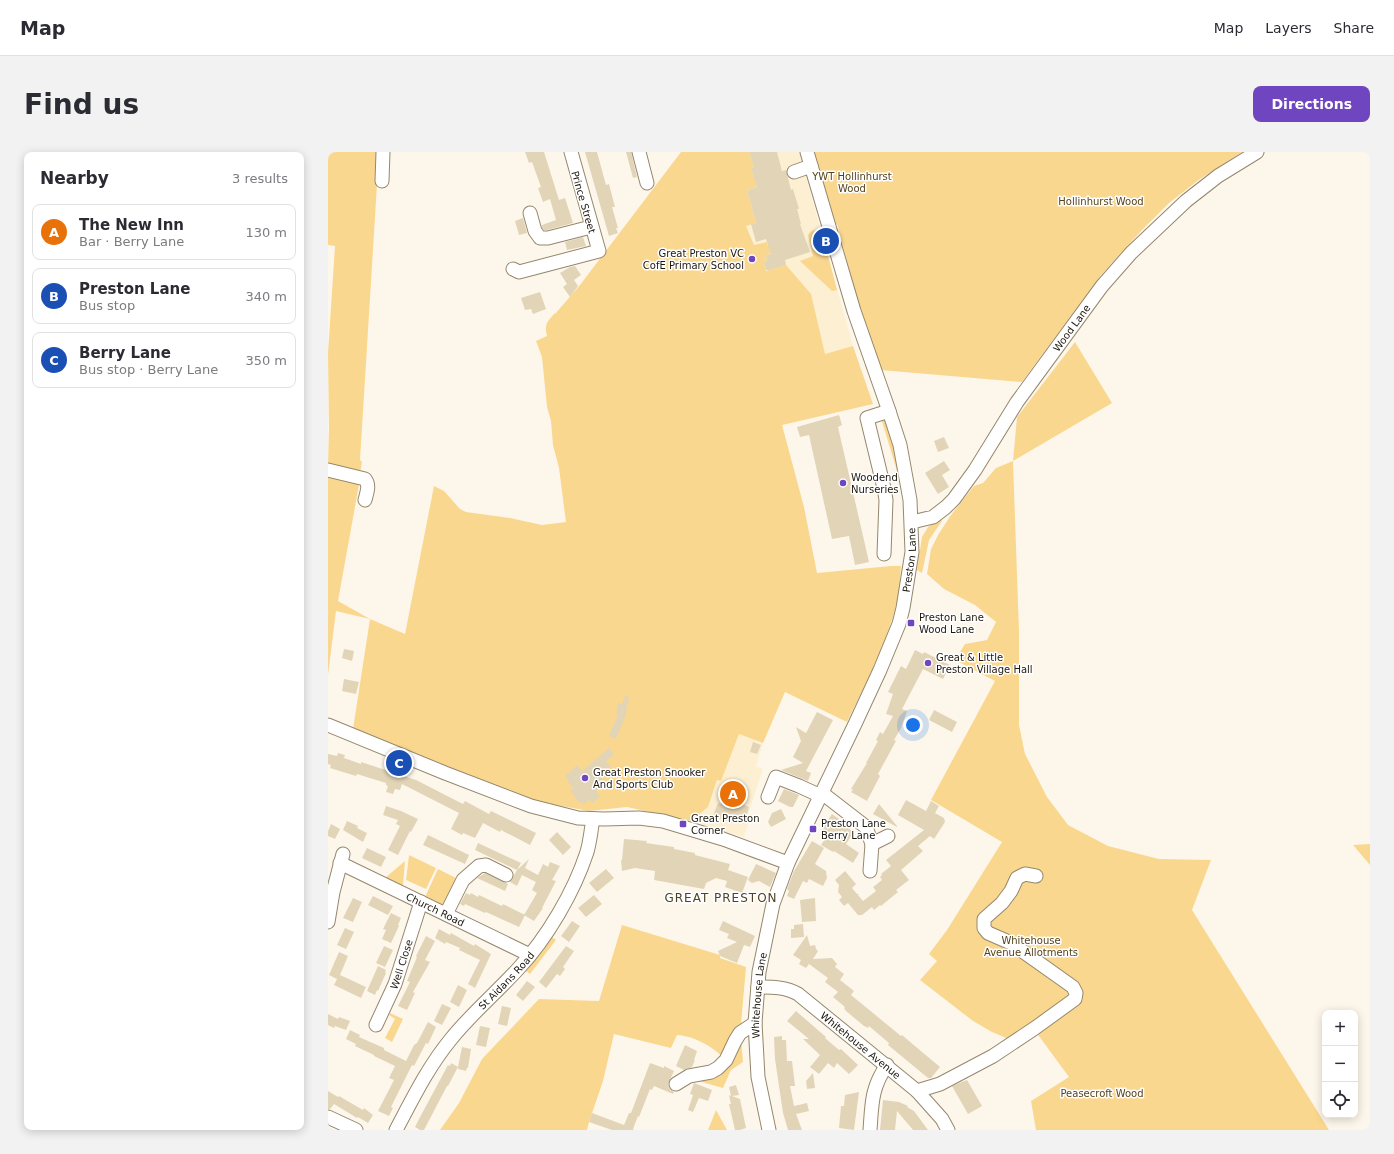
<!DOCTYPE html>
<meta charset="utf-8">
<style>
body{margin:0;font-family:"DejaVu Sans",sans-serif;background:#f2f2f3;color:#2b2b33}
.controls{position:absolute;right:12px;bottom:12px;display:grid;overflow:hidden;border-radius:8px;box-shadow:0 2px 10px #0003}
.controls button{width:36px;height:36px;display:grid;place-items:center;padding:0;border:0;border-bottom:1px solid #e1e1e2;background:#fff;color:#2b2b33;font:20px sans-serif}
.you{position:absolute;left:585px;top:573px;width:14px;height:14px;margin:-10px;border:3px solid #fff;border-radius:50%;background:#1a73e8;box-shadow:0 0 0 6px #1a73e833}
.badge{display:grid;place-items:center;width:26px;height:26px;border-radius:50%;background:#6f46bf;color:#fff;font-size:13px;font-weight:700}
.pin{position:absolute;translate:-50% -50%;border:2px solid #fff;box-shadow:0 1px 4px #0006}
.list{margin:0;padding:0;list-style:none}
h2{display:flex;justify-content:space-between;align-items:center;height:52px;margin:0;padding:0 16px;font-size:17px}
h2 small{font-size:13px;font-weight:400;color:#7c7c81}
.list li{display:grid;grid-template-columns:26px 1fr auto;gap:12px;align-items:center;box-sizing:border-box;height:56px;margin:0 8px 8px;padding:0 8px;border:1px solid #e1e1e2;border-radius:8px}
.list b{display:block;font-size:15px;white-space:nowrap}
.list p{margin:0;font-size:13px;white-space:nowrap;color:#7c7c81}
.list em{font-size:13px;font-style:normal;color:#7c7c81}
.icon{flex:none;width:22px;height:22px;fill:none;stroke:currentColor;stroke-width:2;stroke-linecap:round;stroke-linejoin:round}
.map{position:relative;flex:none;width:1042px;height:978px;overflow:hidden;border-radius:8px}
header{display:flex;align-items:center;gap:24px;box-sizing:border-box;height:56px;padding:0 20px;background:#fff;border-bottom:1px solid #e1e1e2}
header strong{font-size:19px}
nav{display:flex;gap:22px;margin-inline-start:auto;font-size:14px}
.intro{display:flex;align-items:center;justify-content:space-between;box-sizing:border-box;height:96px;padding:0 24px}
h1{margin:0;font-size:28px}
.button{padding:10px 18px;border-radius:8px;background:#6f46bf;color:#fff;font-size:14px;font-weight:700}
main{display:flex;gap:24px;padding:0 24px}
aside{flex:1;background:#fff;border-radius:8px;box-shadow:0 2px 10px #0003}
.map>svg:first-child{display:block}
</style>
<header>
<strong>Map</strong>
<nav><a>Map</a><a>Layers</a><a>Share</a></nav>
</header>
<div class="intro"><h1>Find us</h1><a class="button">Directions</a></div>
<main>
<aside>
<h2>Nearby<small>3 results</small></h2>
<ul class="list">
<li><span class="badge" style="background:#e8710a">A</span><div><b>The New Inn</b><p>Bar · Berry Lane</p></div><em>130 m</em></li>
<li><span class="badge" style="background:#1a4fb4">B</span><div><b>Preston Lane</b><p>Bus stop</p></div><em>340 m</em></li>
<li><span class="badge" style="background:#1a4fb4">C</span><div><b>Berry Lane</b><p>Bus stop · Berry Lane</p></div><em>350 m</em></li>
</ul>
</aside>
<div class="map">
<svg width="1042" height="978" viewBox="0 0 1042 978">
<rect width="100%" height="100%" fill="#fdf7eb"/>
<path fill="#fdefd1" d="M353,0H471L525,194L497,202L368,174Z
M411,582L435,591L428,614L435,617L418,668L421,670L416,685L363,669L380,655L389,628L393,629Z"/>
<path fill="#fad78e" d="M0,0H51L32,308L34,310L32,321L0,314L1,276L0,201L7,94L0,93Z
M353,0H421L426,15L423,16L426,25L431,34L419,38L428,71L418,74L426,93L439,90L440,94L449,92L454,99L438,103L439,109L436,110L438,119L458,113L483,142L497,202L525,194L545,252L454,273L476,355L489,421L563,414H573C572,423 572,433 571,442C561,487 539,529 519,570L457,540L435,591L411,582L393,629L389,628L380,655L363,669L299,655L261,659L206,649L25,577L42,467L8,459L0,523V321L32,327L10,449L42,467L77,482L106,334L116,339L132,357L138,360L182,366L214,373L238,370L231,316L225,293L223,269L219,255L214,205L208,189L219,184C216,172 219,170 227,161V162L252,133Z
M484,0H914L872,27L841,51L814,78L773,123L694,230L552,218L520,122L522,121L509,72L504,75Z
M493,77L509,138L504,139L472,109L485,104L480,83L483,79Z
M747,190L784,251L685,309L691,479V573L697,602L719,645L740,673L780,694L831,707L883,708L864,758L1001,978H708L703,949L741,925L708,880L683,888L664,880L645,869L592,828L609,809L601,802L619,778L674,690L603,648L667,529L627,508L637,492L659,488L668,470L647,453L616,437L599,422L603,397L610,383L623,363L646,334L655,331L668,316L685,309L689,265Z
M553,266L559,268L563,277L570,318L569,319Z
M612,367L614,369L601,388L594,421L589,418L594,385L600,375Z
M1042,692V713L1025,693Z
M81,703L108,716L98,737L78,728Z
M77,709L75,734L57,726Z
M110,717L132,728L116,755L97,745Z
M294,773L392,803V806L418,815L413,872L408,879L395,906C385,894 365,884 349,883L343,896L286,882L275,929L261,970L259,978H112L131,951L154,907L211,847L271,849Z
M224,785L228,788L202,822L198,819Z
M62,861L75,867L64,890L57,886L67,867L61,863Z
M413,887L415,910L403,918L395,936L363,927L383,922Z
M388,958L399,978H380Z"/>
<path fill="#e2d4b7" d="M197,0H216L231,48L237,46L245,71L219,78H216L214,76V73L228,68L222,47L215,50L210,36L213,35L204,10L201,11Z
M257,0H269L278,33L281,32L287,55H284L290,76H288L290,81L281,84Z
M298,0H303L309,25L305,26Z
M421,0H449L454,19L458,18L463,38L465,37L471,57H469L473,72H472L482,100L457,108L458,113L442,118H438L436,110L439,109L438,103L443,102L438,87L428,90L423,72L428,71L419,38L429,35L423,16L426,15Z
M195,66L199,81L191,83L187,69Z
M255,85L258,94L239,98L237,90Z
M247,114L253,123L246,128L250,134L242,145L235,135L239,132L232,121L242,115Z
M212,140L218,157L205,162L203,157L197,158L193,146Z
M511,263L514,273L510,275L541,410L527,413L521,384L504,387L481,283L472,285L469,275Z
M616,285L621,296L610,300L606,289Z
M616,309L622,318L614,323L621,335L610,342L597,321Z
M16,497L26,499L24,509L14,506Z
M587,498L595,502L596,500L622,513L615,527L595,517L574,557L579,559L573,576L566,588L568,589L550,622L552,624L539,649L523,640L525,638L523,637L539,611H538L550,589L548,588L552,580L555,582L565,564L558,562L565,542L560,540L573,514L578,517Z
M16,527L31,530L28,542L14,539Z
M297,544L301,545L297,565L288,587L281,584L290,562L288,561L290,551L294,552Z
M606,558L629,570L624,580L601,568Z
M489,560L505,568L478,619L483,621L480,629L453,618L475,611L465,605L473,589L468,575L478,581Z
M425,590L433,593L429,602L422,600Z
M281,596L286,602L278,609L283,615L273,624L276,629L273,631L275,633L268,638L272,645L264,651L261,648L256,652L252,651L242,639L245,636L240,630L241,629L237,624L249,613L254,619Z
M10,601L17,603L16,606L33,612V610L88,628L135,652L137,649L161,662L163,659L208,681L202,693L173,678L172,680L155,671L147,686L135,681L134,683L123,677L131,661L74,632L72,638L67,637L65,642L58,640L60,634L58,633V631L29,622L28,624L2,616L3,613L0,612V602L9,604Z
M456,637L471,643L465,655H462L450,649Z
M394,647L413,654L414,652L421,655L417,669L406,666L405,671L385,664L390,651L393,652Z
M578,648L598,659L603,649L611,654L607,661L616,666L617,670L606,687L602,684L590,694L595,699L573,718L581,728L568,738L570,740L553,754L552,753L546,758L544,755L534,763H530L520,751L516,754L511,748L514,745L510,740L511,733L507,728L517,719L528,732L524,736L529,742H531L530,743L535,749L548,739L545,735L554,728L552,725L554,723L553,722L563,714L558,708L596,678L570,663Z
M551,652L569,674V675L545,662Z
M58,654L73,659L90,667L83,680L82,679L70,703L60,698L72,674L68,672L70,668L55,663Z
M453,657L458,667L443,675L440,670L444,661Z
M504,662L511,667L509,669L526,680L518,692L531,701L525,711L506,699L505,700L493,693L501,681L494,677Z
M19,669L30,674L29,676L39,681L35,690L15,678Z
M3,672L12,677L7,687L0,684V679Z
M229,680L243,695L235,703L221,688Z
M100,683L141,703L137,712L95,693Z
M296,687L319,689L318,691L346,695V697L367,701V703L402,712L400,718L420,725L414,741L397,735L399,729L388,726L378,731L376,737L326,728L327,719L307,716L294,719L293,708H294Z
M484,689L496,696L487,712L498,719L499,726L495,734L481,727L479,731L475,729L466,747L459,744L461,739L459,737L466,719Z
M150,691L193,711L189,718L201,707L197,716L210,723L215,712L220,715L222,710L232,714L224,728L228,729L214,756H215L206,769L196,763L209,741L204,738L208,730L194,723L189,734L182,730L189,718L147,698Z
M39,696L58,705L53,715L34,706Z
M428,712L448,721L442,735L431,729L424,731L420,728Z
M278,717L286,726L269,740L261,731Z
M157,721L180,732L177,739L149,726Z
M138,741L142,743L143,741L150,745L151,743L174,754L175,752L197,763L191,775L158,760L157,761L137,752L136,754L132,752Z
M266,743L274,752L258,765L250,756Z
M45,744L65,754L60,763L40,753Z
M25,746L34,750L25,770L15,766Z
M487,746L488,769L474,770L472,748Z
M63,761L73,766L70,773L71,774L63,791L54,787L58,778L55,777Z
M244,769L252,774L241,790L233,784Z
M395,769L427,784L422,795L416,793L409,811L392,804L390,799L409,790L399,786L401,782L391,778Z
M475,772L476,785L463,786V777H466V773Z
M17,776L26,780L18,797L9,793Z
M111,777L122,783L123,781L146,794L147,792L163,802L147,836L140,832L152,808L131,798L132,796L118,790L117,792L107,786Z
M479,783L482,794L487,793L488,797L490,799L485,807L504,806L509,812L507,815L516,822L512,828L526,839L523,843L573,884L574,883L581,889L612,915L603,926H600L560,893L561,891L541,874L540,876L536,874L518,859L516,856L517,855L505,845L510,840L497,830L500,826L481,812L478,816L471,812L473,808L465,803Z
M98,784L107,789L97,808L102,810L85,840L87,841L79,858L70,854L82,830L79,829L89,805L88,804Z
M56,794L65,798L57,815L48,811Z
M238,794L246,799L235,815L237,817L232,824L229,822L218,836L211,830Z
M11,800L20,804L12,823L38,835L33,846L6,833L9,827L1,823Z
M50,814L58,818L57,820L58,821L50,839L49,838L47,843L39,839Z
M199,829L207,835L195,849L188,843Z
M130,833L139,838L131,855L122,850Z
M114,852L123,856L114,873L106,869Z
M174,854L183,856L179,874L170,872Z
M468,859L498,885L497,886L511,898L513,897L530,913L521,922L509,911L506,916L500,911L491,922L482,915L492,903L475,887H481L459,869Z
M0,862L10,867L11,865L22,869L18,878L7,874L6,876L0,873Z
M100,870L108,875L100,892L98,891L86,914L84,913L63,955L65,956L61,964L50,959L66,928L61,926L67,914L46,904V903L27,894L28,892L18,887L22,878L32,883L31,885L56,896V898L78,909L86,893L89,891Z
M152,874L162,876L158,895L148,893Z
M454,884V888H458L459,909H464L467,934H462L466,954L479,951L481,959L468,962L474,978H460L455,961L447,907L446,885Z
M357,893L369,899L366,908H367L364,915L356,918L348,914Z
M134,895L143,897L140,916H139L138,919L130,917V915L120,934H119L96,978H92L87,975L91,967L120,913L122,914L123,911L130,915Z
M322,911L336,916V914L346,919L340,932L341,936L346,940L345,942L326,934L324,938L322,937L311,965L310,964L305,977L306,978H284L261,970L264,961L296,973L301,961H303Z
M485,921L487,936L479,937L478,929Z
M639,928L654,954L640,962L624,934Z
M366,931L384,938L380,949L371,946L365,960L360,958L365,943L362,942Z
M408,933L411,943L404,944L412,947L418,976L412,978H407L401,952H403L401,943L403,944L401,935Z
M0,939L10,945L11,944L35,958L36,956L45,963L40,971L30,965L29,966L6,952L2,957H0Z
M531,940L526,978L511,976L513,954H516L517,943Z
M555,948L571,950L580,954L579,955L586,959L600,978H585L569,959L567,978H552Z"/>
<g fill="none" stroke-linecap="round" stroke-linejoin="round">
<g stroke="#95876d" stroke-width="15">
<g id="minor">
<path d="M311,0L319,31"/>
<path d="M466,20L483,14"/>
<path d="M54,29L55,0"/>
<path d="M202,61L207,79L212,86H220L263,75"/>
<path d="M185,117L191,120L271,99L243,0"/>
<path d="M0,318L37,327C42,333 39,340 37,348"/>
<path id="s1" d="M584,370L605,365L618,355L626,347L647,318L689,250L774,134L803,101L858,49L890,24L929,0"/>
<path d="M556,402L558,348L556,336L539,266L561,259"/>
<path d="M0,573L117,621L203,654L250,666L276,667L311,666L335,669L395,687L460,711"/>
<path d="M494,641L538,675L544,692L542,719"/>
<path d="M440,645L448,625L471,634L493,644"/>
<path d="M544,692L560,684"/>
<path id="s2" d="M12,711L202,803"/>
<path d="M118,762L135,728L151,714L158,713L178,723"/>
<path d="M0,770L5,740L15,702"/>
<path id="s3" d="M430,835C444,835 458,835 470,842L589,939L614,967L620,978"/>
<path id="s4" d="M48,873L67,832L93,750"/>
<path d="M348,932L361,924L383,920L390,916L398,908L407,889L412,881L427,871"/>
<path d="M589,939L612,932L665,904L707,876L747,847L748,841L745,835L683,791L660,781L656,776V767L674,751L683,739L689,726L697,722L708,724"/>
<path d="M0,965L28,978"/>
<path id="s5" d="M68,978C85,946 100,915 123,887C143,862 168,841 190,817C219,786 246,740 259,700C262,690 263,678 265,667"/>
<path id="s6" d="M441,978L430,925L427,871L431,820L445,752L460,711L527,572L552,518L571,472L575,456L584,400L582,348L572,293L561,259L526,159L479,0"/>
<path d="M542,978C544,952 543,936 559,913"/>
</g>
</g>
<use href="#minor" stroke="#fff" stroke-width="13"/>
</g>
<g fill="#6f46bf" stroke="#fff" stroke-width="1.5">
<circle cx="424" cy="107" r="4"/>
<circle cx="515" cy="331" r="4"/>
<rect x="579" y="467" width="8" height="8" rx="2"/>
<circle cx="600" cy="511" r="4"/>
<circle cx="257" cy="626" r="4"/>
<rect x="351" y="668" width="8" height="8" rx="2"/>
<rect x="481" y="673" width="8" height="8" rx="2"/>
</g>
<g text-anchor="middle" stroke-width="3" stroke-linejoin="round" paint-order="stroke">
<g font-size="10" fill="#54421a" stroke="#fff">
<text x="524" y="28">YWT Hollinhurst<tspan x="524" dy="12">Wood</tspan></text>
<text x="773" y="53">Hollinhurst Wood</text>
<text x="703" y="792">Whitehouse<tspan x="703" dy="12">Avenue Allotments</tspan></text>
<text x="774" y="945">Peasecroft Wood</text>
</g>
<g font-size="10" fill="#1c170d" stroke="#fff">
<text transform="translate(256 50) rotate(74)" y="4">Prince Street</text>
<text dy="4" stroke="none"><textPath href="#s1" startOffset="257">Wood Lane</textPath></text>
<text dy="4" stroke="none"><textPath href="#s6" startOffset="601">Preston Lane</textPath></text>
<text dy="4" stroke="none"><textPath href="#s2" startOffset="106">Church Road</textPath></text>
<text dy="4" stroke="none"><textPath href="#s4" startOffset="66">Well Close</textPath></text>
<text dy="4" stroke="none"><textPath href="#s5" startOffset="187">St Aidans Road</textPath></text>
<text dy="4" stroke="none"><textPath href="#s6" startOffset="136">Whitehouse Lane</textPath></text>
<text dy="4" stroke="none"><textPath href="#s3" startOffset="122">Whitehouse Avenue</textPath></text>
</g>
<g font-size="10" fill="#1c170d" stroke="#fff" text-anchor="start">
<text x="416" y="105" text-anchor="end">Great Preston VC<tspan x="416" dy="12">CofE Primary School</tspan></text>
<text x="523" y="329">Woodend<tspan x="523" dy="12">Nurseries</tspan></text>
<text x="591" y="469">Preston Lane<tspan x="591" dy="12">Wood Lane</tspan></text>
<text x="608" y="509">Great &amp; Little<tspan x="608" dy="12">Preston Village Hall</tspan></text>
<text x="265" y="624">Great Preston Snooker<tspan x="265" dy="12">And Sports Club</tspan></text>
<text x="363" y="670">Great Preston<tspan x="363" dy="12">Corner</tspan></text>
<text x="493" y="675">Preston Lane<tspan x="493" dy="12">Berry Lane</tspan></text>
</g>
<g font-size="12" letter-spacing="1" fill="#4e4229" stroke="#fff">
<text x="393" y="750">GREAT PRESTON</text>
</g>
</g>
</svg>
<div class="controls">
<button>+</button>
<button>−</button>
<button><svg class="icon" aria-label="locate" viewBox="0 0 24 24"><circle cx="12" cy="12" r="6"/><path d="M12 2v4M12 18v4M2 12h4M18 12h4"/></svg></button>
</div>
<div class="you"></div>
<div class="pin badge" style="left:405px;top:642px;background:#e8710a">A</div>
<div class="pin badge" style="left:498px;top:89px;background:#1a4fb4">B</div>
<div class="pin badge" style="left:71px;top:611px;background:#1a4fb4">C</div>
</div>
</main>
